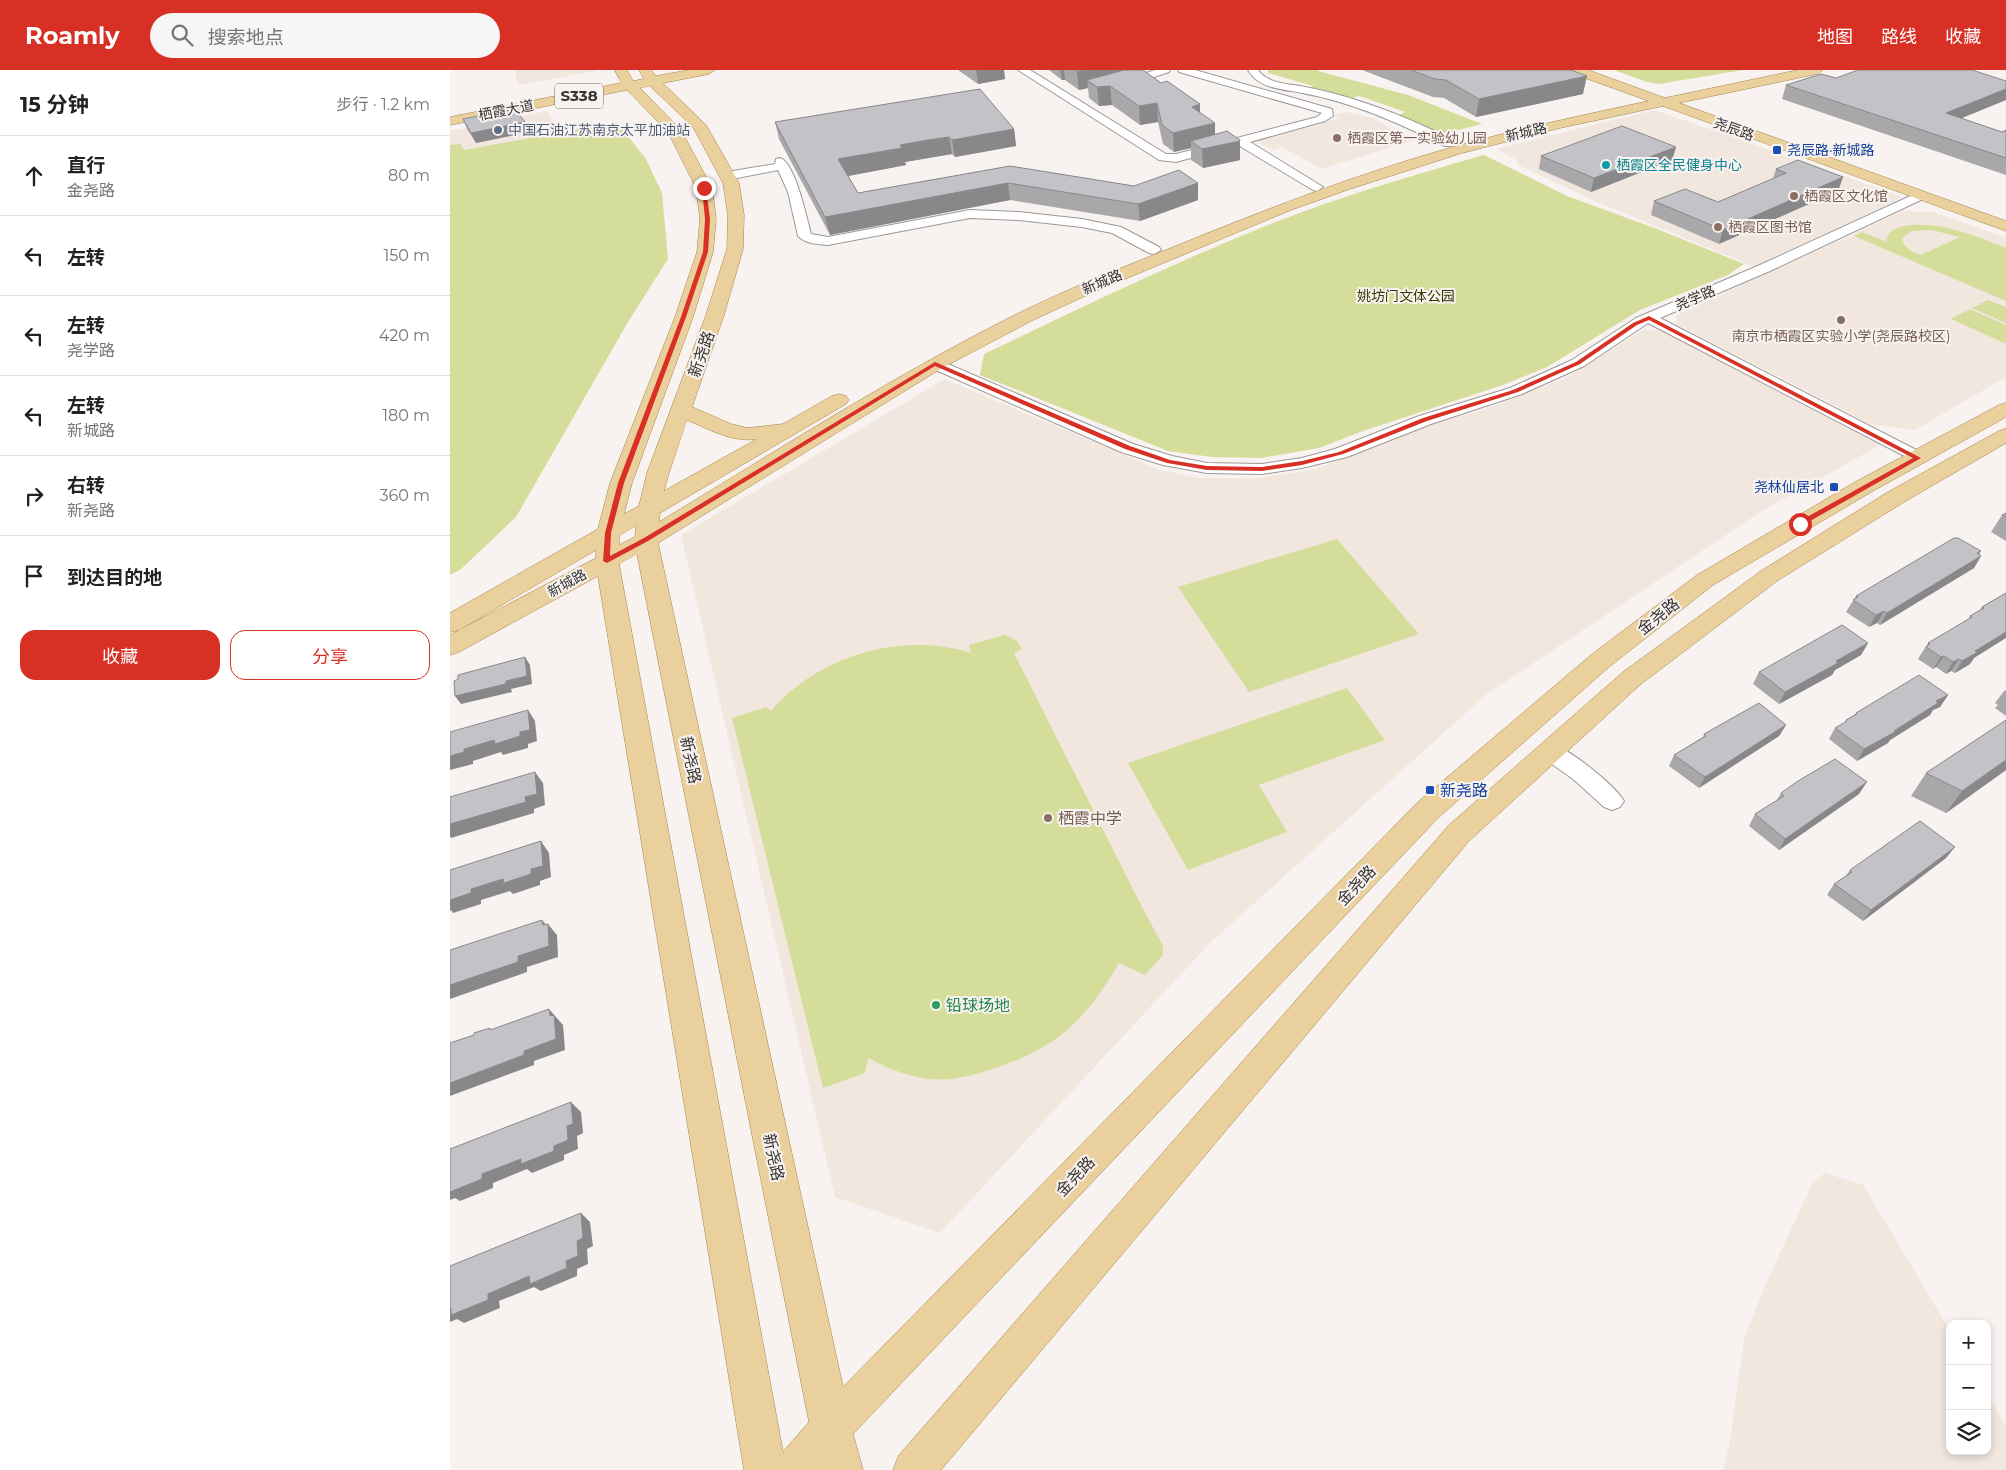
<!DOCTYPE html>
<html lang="zh">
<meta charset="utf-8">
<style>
body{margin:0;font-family:Montserrat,"Noto Sans SC",sans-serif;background:#f6f6f6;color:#222}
.controls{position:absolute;right:15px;bottom:15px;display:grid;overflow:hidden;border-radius:10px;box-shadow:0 2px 8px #0003}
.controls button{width:45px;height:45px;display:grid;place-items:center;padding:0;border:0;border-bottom:1px solid #e0e0e0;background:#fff;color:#222;font:25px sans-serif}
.stop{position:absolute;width:15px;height:15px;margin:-11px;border:4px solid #d93025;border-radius:50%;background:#fff}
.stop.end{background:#d93025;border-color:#fff;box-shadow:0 1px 5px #0008}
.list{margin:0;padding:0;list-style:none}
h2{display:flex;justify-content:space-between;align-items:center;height:65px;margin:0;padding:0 20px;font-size:21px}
h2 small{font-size:16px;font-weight:400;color:#767676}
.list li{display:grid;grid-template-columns:32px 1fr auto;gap:15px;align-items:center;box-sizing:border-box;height:80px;padding:0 20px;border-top:1px solid #e0e0e0}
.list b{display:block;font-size:19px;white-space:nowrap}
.list p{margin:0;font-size:16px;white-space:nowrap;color:#767676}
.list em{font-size:16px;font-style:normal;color:#767676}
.actions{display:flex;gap:10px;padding:15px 20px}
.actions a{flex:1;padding:11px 0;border:1px solid #d93025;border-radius:15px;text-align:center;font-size:18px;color:#d93025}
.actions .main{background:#d93025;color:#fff}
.icon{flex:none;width:28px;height:28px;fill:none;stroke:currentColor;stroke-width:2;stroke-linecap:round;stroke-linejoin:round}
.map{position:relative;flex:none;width:1556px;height:1400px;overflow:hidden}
header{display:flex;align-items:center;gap:30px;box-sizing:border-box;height:70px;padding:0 25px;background:#d93025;color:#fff}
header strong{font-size:24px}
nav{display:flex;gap:28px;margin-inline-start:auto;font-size:18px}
.search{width:350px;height:45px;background:#f6f6f6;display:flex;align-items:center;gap:12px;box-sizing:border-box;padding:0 18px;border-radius:28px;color:#767676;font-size:19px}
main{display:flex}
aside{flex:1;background:#fff}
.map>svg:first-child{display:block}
</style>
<header>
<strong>Roamly</strong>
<div class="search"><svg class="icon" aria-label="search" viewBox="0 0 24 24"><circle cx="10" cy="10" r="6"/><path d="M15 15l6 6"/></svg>搜索地点</div>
<nav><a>地图</a><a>路线</a><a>收藏</a></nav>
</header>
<main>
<aside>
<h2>15 分钟<small>步行 · 1.2 km</small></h2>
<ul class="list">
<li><svg class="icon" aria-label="ahead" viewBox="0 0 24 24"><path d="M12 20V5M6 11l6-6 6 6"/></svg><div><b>直行</b><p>金尧路</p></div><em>80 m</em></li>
<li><svg class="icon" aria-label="left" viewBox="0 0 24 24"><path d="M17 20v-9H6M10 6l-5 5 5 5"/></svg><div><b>左转</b></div><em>150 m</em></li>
<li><svg class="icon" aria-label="left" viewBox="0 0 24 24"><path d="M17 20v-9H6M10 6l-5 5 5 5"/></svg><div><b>左转</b><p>尧学路</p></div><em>420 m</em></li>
<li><svg class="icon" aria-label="left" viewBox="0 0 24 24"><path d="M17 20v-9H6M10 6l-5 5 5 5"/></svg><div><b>左转</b><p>新城路</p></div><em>180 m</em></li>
<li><svg class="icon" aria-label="right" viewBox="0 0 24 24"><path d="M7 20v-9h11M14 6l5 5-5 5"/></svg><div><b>右转</b><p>新尧路</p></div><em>360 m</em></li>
<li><svg class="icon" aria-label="arrive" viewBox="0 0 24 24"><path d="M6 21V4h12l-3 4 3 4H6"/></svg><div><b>到达目的地</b></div></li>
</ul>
<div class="actions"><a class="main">收藏</a><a>分享</a></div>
</aside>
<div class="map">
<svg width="1556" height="1400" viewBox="0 0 1556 1400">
<rect width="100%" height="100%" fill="#f8f3f0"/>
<path fill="#f2e7df" d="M65,0H146V1L68,15Z
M1204,40L1286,68L1453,127L1305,197L1147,132L1068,95L1067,90L1047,79Z
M97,41L111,62L13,80L10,74L0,75V61Z
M896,42L923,48L962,71L871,99L832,77L823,80L805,71L890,48L884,45Z
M1453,141L1484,142L1556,168V307L1465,360L1422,355L1226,254L1227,245Z
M1193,260H1213L1430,375L1312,441L1037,624L760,873L490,1163L385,1127L231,465L495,309L710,400L751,408H808L866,399L970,357L1033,340L1116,308Z
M1375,1103L1413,1115L1500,1261V1381H1537V1324L1556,1356V1400H1273L1280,1371L1294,1269L1318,1209L1363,1112Z"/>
<path fill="#d4dd99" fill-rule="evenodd" d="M818,0H869L868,1L958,25L1032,54L989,65L948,46L955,42L909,26L901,29L858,19L863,16L818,3Z
M1164,0H1293L1209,14L1197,12Z
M167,52L196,89L212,123L218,189L178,252L66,447L10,500L0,505V75L10,74L14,80Z
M1034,85L1117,126L1207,159L1294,194L1278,205L1190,240L1097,297L1053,315L913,361L869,378L811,388L762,387L718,381L530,305L534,284C628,239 721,194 818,155C888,127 961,106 1034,85Z
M1461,155C1496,153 1525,166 1556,178V231L1404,166L1412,162L1437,172C1436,159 1451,156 1461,155ZM1482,160L1510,167L1471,185C1463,182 1453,178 1452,168L1462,161Z
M1538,230L1556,237V253L1522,238Z
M1520,239L1556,255V272L1554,273L1501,249Z
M887,469L969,564L799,622L728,517Z
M555,565L566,570L572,579L564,583L692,837L713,876V885L695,905L669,893C636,950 606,979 542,999C519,1007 496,1012 471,1008C452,1004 435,997 418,988L415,1003L373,1018L282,648L316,637L321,641C368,586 451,561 521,583L519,575Z
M897,618L935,670L809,715L837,762L738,800L678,693Z"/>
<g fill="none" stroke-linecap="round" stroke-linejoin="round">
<g stroke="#9c9896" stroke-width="2">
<path id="minor" d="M568,0H580L716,84H726L867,47L872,43L729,2L728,0H745L882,39L883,46L875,51L800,72L873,117L867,121L863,120L788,75L726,92L709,90Z
M705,0H720L719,2L675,17L671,18L666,15L667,13Z
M798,0H808C817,13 836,14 850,16C894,24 937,39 978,58C987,62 999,66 1005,73L1003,76H995C949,53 902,32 852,23C832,19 809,19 798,0Z
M330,88C345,92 357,149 361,164L378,167L520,140L569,142L632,149L671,157L709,177L711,180L704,184L699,183L662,163L632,157L569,150L520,148L378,175C367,174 356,174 348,166L338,122L328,100L277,110L271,106L277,102L325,94L326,89Z
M1469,122L1475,126L1473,129L1320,201L1210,248L1474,384L1477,388L1474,392L1468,393L1198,253L1134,296L1072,324L981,354L897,387L852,398L812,404L757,403L713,395L671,382L479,297L477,294L479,291H491L683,374L722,386L757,393L812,394L852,388L885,379L969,346L1060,318L1122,290L1186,248L1310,195Z
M1100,673C1118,678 1164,714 1174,731L1170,737L1162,740L1154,737L1123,709L1092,687L1089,681L1092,675Z"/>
</g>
<g stroke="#a2854c" stroke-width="1">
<path id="major" d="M165,0H177L183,11L194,9L189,0H201L206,6L239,0H265L259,4L213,13L256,55L289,113L294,145L293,179L274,245L242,337L281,354L298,358L333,354L382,326L389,324L396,326L399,330L396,334L210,443L209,452C328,380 446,304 571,242C620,218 671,198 721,178C814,140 907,104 1003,77C1068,59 1133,45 1199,31L1121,3L1120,0H1138L1215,28L1348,0H1373L1367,4L1229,33L1556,151V161L1213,36L1110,58L1012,83L900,119L841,140L646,221L585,249L492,298L208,473L393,1317L968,732L1141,585L1247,505L1407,411L1549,335L1556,333V347L1423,421L1263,515L1159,597L988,748L403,1364L413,1400H294L148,506L9,582L0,585V565L146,488V480L9,560L0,562V543L148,459L160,413L225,247L247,182L250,149L246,118L218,62L177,20L0,55V47L171,13ZM200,16L243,57L273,113L278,145L277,179L256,245L197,403L189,436L174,444L182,413L243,247L263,182L266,149L262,118L231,60L190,18ZM237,350C258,359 283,373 307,369L214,421L219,403ZM186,456L185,467L169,475V466ZM187,484L359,1352L333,1382L169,494Z
M1556,359V373L1454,432L1327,511L1191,614L1019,771L491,1400H443L449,1385L999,755L1173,602L1311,501L1438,422L1549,361Z"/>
</g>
<use href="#minor" fill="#fff" fill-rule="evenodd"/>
<use href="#major" fill="#ead09c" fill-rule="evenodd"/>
</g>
<path fill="#a8a8ab" d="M508,0H554L555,9L528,14Z
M599,0H693L750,42L765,64L790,90L753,98L741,90V78L724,82L713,74L708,52L690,55L662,35L649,36L639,28L638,18L629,20L615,10H612Z
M912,0H1121L1133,24L1026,47L994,28L983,27Z
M1386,8L1556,11V30L1511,48L1552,62L1556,60V105L1332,29L1336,15Z
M13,49L79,62L26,73L17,59Z
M325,52L564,59L566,76L505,87L502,84L455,92L456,95L398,106L408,123L560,96L684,116L748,113V130L690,151L560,130L380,165L329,69Z
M1226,77L1222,90L1141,122L1089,99L1091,86Z
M1326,99L1393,107L1388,121L1269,174L1201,145L1204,131L1268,132L1323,109Z
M1556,443V471L1541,462L1552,445Z
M1529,484L1531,486L1524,498L1430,555L1427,553L1419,557L1396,542L1406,526Z
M1556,523L1524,588L1520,594L1505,603L1501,601L1496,604L1486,597L1483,599L1468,589L1478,573L1518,550L1520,546L1530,540L1532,537Z
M1418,573L1411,585L1385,600L1382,605L1329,634L1303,614L1309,602Z
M1556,620V646L1545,638L1548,635L1545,633L1554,621Z
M1498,625L1490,637L1483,640L1480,645L1440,670L1438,673L1407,691L1379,669L1385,658L1394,653L1396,650L1404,645L1406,643Z
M1336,655L1329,666L1249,718L1219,696L1224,685L1253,667L1254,664Z
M1556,700L1496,743L1461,726L1476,703Z
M1331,723L1409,724L1329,780L1299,756L1305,744L1327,730Z
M1496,788L1413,851L1377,825L1384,814L1395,807L1400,800Z"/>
<path fill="#88888b" d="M526,0H554L555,9L528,14Z
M610,0H614L615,10H612Z
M635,0H679L637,10L638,18L629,20L627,2Z
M1137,6L1133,24L1026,47L1029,29Z
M660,16L662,35L649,36L647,17Z
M1556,19V30L1490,57L1496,43Z
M707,33L708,52L690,55L689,36Z
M750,34V52L742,37Z
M75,52L79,62L26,73L21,63Z
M765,53V72L741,71V78L724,82L723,63Z
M564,59L566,76L505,87L502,70Z
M499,67L502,84L455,92L456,95L393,107L388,89L450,75Z
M790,71V90L753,98L752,79Z
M1226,77L1222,90L1141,122L1144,108Z
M1393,107L1388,121L1269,174L1273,160Z
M558,113L560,130L380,165L375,147Z
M748,113V130L690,151L688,134Z
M1531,481L1525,490L1531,486L1524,498L1430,555L1437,543Z
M1434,541L1427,553L1419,557L1426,545Z
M1556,562V568L1524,588L1520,594L1505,603L1512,591L1525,581Z
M1418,573L1411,585L1385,600L1382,605L1329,634L1335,622L1386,591Z
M1494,586L1486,597L1483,599L1491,587Z
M75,587L80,595L82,614L61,619L62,622L11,634L5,626L56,611Z
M1509,589L1501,601L1496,604L1503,592Z
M1498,625L1490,637L1483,640L1480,645L1440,670L1438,673L1407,691L1414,679L1444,661L1486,631Z
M78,640L85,651L87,671L78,674V678L53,685L51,682L23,691V694L0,700V686L14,679L70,662Z
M1336,655L1329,666L1249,718L1255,707Z
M1556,690V700L1496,743L1512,721Z
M85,702L93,713L95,735L84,739V743L1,768L0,766V754L75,727Z
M1417,712L1409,724L1329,780L1335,769Z
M91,771L99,783L101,807L90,811V815L63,824L60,821L31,830V834L3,843L1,840L0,841V830L21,819L81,799Z
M1505,777L1496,788L1413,851L1421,840Z
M92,850L98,857V854L107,865L108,887L77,897V902L0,929V915L68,886L93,855Z
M99,939L113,955L115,980L84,991V995L0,1026V1013L74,981L100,946Z
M121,1032L131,1042L133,1063L127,1066L128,1079L114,1085V1090L82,1103L77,1099L43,1113V1118L10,1131L5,1128L0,1130V1118L32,1104L104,1076L117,1056Z
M131,1143L140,1152L143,1176L137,1179L138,1194L127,1199V1206L91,1221L84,1217L49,1231L50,1238L14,1253L7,1249L0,1252V1239L116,1191L127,1171Z"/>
<path fill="#c3c3c7" stroke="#88888b" d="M624,0H635L627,2Z
M674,0H693L711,13L717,11L750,34L742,37L765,53L723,63L712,55L707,33L689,36L660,16L647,17L637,10Z
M961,0H1121L1137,6L1029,29L996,10L985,9Z
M1408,0H1522L1556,11V19L1496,43L1552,62L1556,60V88L1336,15L1371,4L1386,8Z
M530,19L564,59L502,70L499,67L478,70L450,75L452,78L388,89L408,123L560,96L684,116L729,100L748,113L688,134L558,113L375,147L325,52Z
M65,39L75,52L21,63L13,49Z
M1172,56L1226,77L1144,108L1091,86Z
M777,61L790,70V71L752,79L741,71Z
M1348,90L1393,107L1273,160L1204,131L1235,119L1268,132L1336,103L1326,99Z
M1556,443V447L1552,445Z
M1504,468H1508L1531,481L1527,483L1531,486L1437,543L1434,541L1426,545L1403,530L1408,527L1406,526Z
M1556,523V562L1525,581L1528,582L1512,591L1509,589L1503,592L1494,586L1491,587L1476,577L1480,574L1478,573L1522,547L1520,546L1534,538L1532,537Z
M1392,555L1418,573L1386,591L1388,593L1335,622L1309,602Z
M75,587L77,606L56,611V614L5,626L4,611L8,609V605Z
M1469,605L1498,625L1486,631L1488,633L1444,661L1445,662L1414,679L1385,658L1397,651L1396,650L1407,644L1406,643Z
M1309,633L1336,655L1255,707L1224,685L1256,666L1254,664Z
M78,640L80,660L70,662V666L45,674L44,670L14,679V682L0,686V662Z
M1556,650V690L1512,721L1476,703Z
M1385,689L1417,712L1335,769L1305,744L1334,726L1331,723L1348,711Z
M85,702L87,724L75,727L76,732L0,754V727Z
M1470,751L1505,777L1421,840L1384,814L1402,802L1400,800Z
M91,771L93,796L81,799V804L54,813L53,809L21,819V823L0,830V800Z
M92,850L93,855L98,854L99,876L68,886V892L0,915V880Z
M99,939L100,946L104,945L106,969L74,981V985L0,1013V973L24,965V963L40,958V960Z
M121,1032L123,1054L117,1056L118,1070L104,1076V1081L71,1094V1089L32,1104V1109L0,1122V1079Z
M131,1143L133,1168L127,1171L128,1186L116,1191L117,1198L80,1214L79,1206L38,1224V1230L1,1245V1238L0,1239V1196Z"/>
<path fill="#d93025" d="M254,116L256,118L260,149L258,182L236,247L174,413L161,463L160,486L194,468L485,292L680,376L720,390L757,396L812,397L852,391L889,382L973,348L1063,320L1126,292L1183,253L1199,246L1471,388L1353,455H1348V452L1463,388L1199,250L1187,255L1130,294L1068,322L977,351L893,384L852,395L812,401L757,400L717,393L675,379L485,296L198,471L157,493L153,491L155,463L168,413L231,247L253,182L255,149L252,118Z"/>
<circle fill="#5c6f8a" stroke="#f8f3f0" stroke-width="2" cx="48" cy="60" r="5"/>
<g fill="#8d6e63" stroke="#f8f3f0" stroke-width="2">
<circle cx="887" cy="68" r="5"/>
<circle cx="1344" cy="126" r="5"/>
<circle cx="1268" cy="157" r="5"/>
<circle cx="1391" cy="250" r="5"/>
<circle cx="598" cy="748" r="5"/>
</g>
<g fill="#1a4fb4" stroke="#f8f3f0" stroke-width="2">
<rect x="1322" y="75" width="10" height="10" rx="2.5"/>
<rect x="1379" y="412" width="10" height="10" rx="2.5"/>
<rect x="975" y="715" width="10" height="10" rx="2.5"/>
</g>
<circle fill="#0f9aa8" stroke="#f8f3f0" stroke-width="2" cx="1156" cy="95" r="5"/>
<circle fill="#2e9e5b" stroke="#f8f3f0" stroke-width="2" cx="486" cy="935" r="5"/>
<g text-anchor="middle" stroke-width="4" stroke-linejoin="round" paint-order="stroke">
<g font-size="14" fill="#363433" stroke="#f8f3f0">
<text transform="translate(56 40) rotate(-11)" y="5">栖霞大道</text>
<text transform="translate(1284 59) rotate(20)" y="5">尧辰路</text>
<text transform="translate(1076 62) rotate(-13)" y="5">新城路</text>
<text transform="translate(652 212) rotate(-23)" y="5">新城路</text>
<text transform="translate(1245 228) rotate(-23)" y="5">尧学路</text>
<text transform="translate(117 513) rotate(-29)" y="5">新城路</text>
</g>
<g font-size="14" fill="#4e5e75" stroke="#f8f3f0" text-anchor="start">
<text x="58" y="65">中国石油江苏南京太平加油站</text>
</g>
<g font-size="14" fill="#785e54" stroke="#f8f3f0" text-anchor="start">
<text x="897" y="73">栖霞区第一实验幼儿园</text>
<text x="1354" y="131">栖霞区文化馆</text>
<text x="1278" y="162">栖霞区图书馆</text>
<text x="1391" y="271" text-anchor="middle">南京市栖霞区实验小学(尧辰路校区)</text>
</g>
<g font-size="14" fill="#164399" stroke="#f8f3f0" text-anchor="start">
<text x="1337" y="85">尧辰路·新城路</text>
<text x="1374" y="422" text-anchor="end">尧林仙居北</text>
</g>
<g font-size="14" fill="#0d838f" stroke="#f8f3f0" text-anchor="start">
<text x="1166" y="100">栖霞区全民健身中心</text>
</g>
<g font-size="14" fill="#353903" stroke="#f8f3f0">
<text x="956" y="231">姚坊门文体公园</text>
</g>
<rect fill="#f8f3f0" stroke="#706d6c" stroke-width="1" x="105" y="13.5" width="48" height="25" rx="4"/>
<g font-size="15" font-weight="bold" fill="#363433">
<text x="129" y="31">S338</text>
</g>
<g font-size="16" fill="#363433" stroke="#f8f3f0">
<text transform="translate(251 284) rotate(-70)" y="6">新尧路</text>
<text transform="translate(1208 546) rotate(-38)" y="6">金尧路</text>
<text transform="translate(241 690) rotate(78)" y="6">新尧路</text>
<text transform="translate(906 815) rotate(-46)" y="6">金尧路</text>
<text transform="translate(324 1087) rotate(78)" y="6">新尧路</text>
<text transform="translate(625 1106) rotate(-46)" y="6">金尧路</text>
</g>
<g font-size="16" fill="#164399" stroke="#f8f3f0" text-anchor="start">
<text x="990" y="726">新尧路</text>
</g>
<g font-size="16" fill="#785e54" stroke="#f8f3f0" text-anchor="start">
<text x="608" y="754">栖霞中学</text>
</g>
<g font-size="16" fill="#27864d" stroke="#f8f3f0" text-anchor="start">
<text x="496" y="941">铅球场地</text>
</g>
</g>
</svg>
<div class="controls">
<button>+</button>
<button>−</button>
<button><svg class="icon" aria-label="layers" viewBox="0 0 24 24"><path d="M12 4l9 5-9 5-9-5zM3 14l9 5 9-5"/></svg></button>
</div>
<div class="stop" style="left:1350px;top:454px"></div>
<div class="stop end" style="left:254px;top:118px"></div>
</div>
</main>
